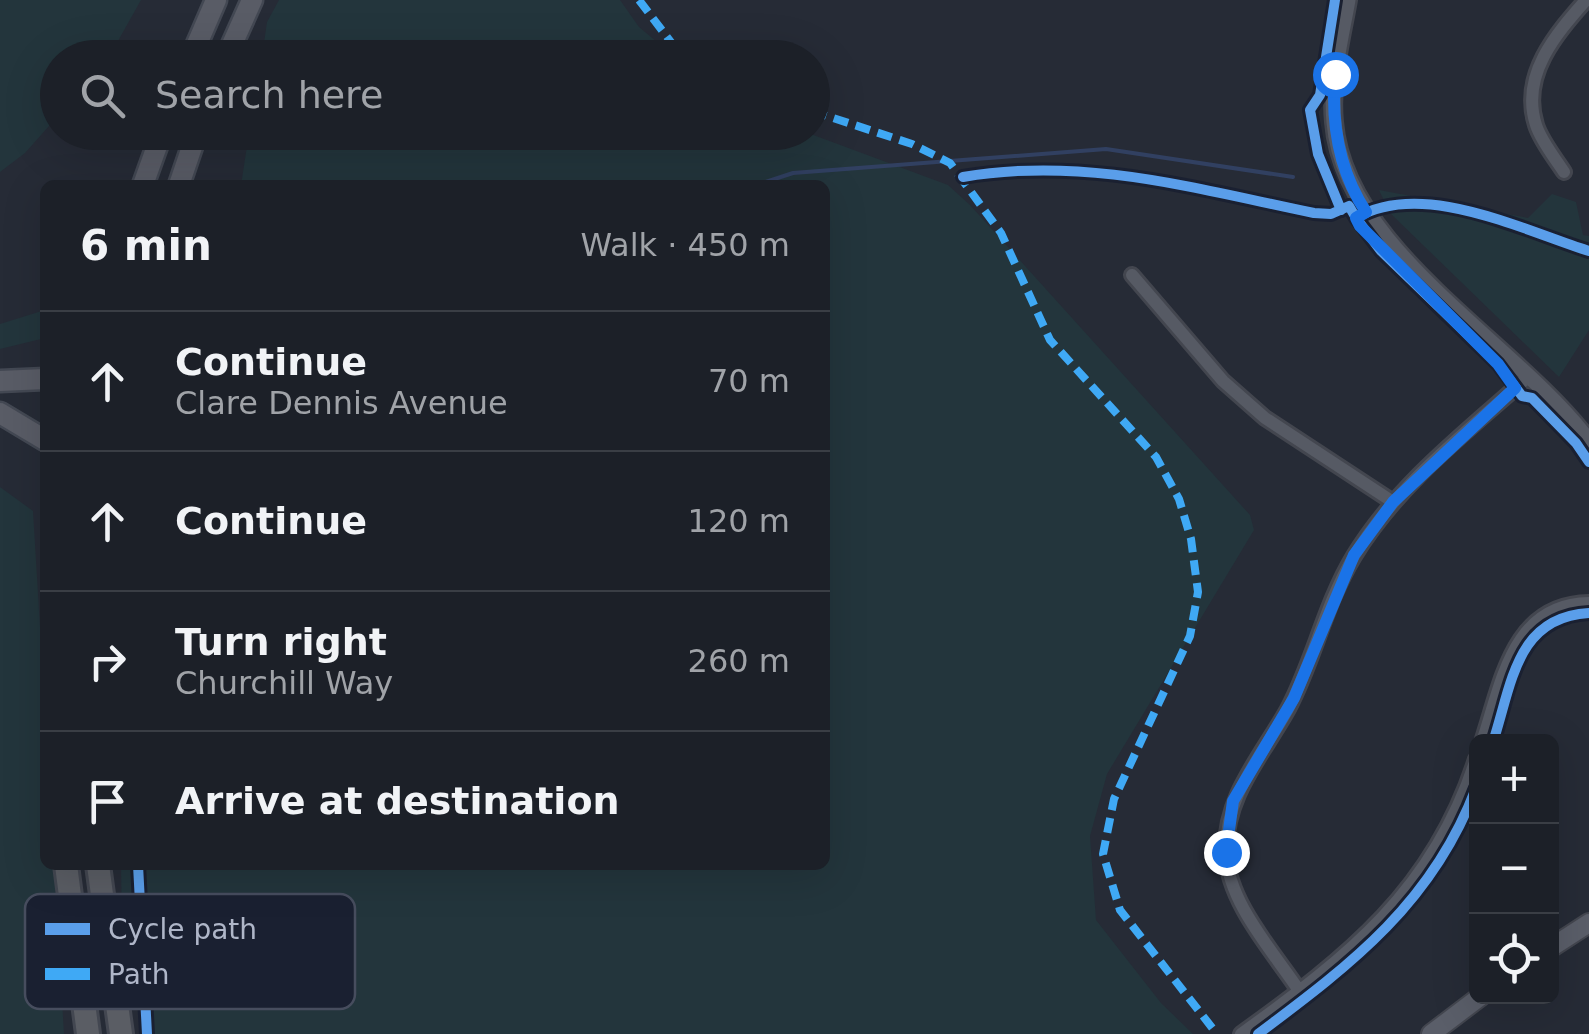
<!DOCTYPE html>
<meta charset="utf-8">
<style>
body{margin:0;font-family:"DejaVu Sans",sans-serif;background:#252830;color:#f1f3f6}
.controls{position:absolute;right:30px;bottom:30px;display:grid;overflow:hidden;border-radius:15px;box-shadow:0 10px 40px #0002}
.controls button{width:90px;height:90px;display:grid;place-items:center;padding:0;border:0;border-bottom:2px solid #3a3e45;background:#1c2028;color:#f1f3f6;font:50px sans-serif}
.stop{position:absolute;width:30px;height:30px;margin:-22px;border:8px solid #1a73e8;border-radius:50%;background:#fff}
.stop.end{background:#1a73e8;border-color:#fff;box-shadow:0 2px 10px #0008}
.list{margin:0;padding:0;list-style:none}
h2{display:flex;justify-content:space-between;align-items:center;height:130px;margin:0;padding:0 40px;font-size:42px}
h2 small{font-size:32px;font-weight:400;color:#a0a3a8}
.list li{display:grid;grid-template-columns:65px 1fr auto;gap:30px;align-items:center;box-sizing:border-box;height:140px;padding:0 40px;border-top:2px solid #3a3e45}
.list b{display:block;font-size:38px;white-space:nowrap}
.list p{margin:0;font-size:32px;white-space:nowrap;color:#a0a3a8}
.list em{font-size:32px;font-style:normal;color:#a0a3a8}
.icon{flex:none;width:55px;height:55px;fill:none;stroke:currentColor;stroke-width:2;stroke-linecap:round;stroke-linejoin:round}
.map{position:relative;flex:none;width:1589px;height:1034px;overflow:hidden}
.search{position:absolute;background:#1c2028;box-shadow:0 10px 40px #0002;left:40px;top:40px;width:790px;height:110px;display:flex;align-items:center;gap:25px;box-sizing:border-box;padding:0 35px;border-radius:55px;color:#a0a3a8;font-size:38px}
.panel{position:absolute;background:#1c2028;box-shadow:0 10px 40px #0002;left:40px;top:180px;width:790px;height:690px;border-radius:15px}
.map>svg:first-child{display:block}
</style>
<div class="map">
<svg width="1589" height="1034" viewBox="0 0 1589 1034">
<rect width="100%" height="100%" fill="#262b36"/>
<path fill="#23353c" d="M0,0H141L109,57L58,58L57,117L25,153L0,172Z
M279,0H620L639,27L675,57H262L267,22Z
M249,133H808L948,185L970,205L1250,515L1254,530L1107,774L1090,836L1096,920L1161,1003L1193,1034H149L122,930L121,865H825V185H241Z
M1379,190L1528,218L1552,194L1576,202L1583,235L1589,236V330L1559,377L1390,213Z
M45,310V338L0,349V324Z
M0,487L33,511L45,710V865H54L64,1034H0Z"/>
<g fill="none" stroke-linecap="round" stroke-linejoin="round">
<path stroke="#314061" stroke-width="4" d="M756,185L793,173L1106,149L1293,177"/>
<g stroke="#43464f" stroke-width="18">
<path id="minor" d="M1564,172C1555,158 1541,141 1536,125C1520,75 1556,34 1586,0
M1132,275L1223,381L1265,418L1393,502
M1482,742C1502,682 1512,604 1589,603
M1300,992C1273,951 1228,903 1226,853C1224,796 1262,756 1288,709C1314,660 1325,604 1354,556C1398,484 1466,432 1528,377
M1241,1034C1348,957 1434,890 1476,759"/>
</g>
<g stroke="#43464f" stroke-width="20">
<path id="tertiary" d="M1348,0C1341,40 1330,81 1334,122C1344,250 1516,343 1589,441"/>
</g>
<g stroke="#43464f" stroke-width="22">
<path id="secondary" d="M1552,947L1589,923
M1431,1034L1481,996"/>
</g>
<g stroke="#434853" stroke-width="25">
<path id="primary" d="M191,58L216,0
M226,58L252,0
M143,185L162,132
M179,185L197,132
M0,381L45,379
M0,413L45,440"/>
</g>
<g stroke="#434751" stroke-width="28">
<path id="trunk" d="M66,865L88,1034
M98,865L121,1034"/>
</g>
<use href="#minor" stroke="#565a64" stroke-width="12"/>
<use href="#tertiary" stroke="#565a64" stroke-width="15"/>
<use href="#secondary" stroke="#5a5e69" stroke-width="18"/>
<use href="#primary" stroke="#595c66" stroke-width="20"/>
<use href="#trunk" stroke="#5a5d64" stroke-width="22"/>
<path stroke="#3fa9f5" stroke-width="8" stroke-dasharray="15 8" stroke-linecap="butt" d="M639,0L683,58
M812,111L912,144L950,163L1001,233L1050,340L1156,457L1179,499L1191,539L1198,592L1190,636L1114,799L1103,854L1120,910L1217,1034"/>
<g stroke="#1a2031" stroke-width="16">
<path id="cycleway" d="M1335,0L1320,95L1310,110L1318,154L1341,210
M963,177C1084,156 1197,189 1314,213L1331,214L1349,206L1356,218C1422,179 1522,230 1589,251
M1356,218L1381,251L1498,364L1522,396L1532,398L1576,443L1589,462
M1493,742C1512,684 1516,617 1589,613
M138,865L147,1034
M1258,1034C1353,963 1433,902 1476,788"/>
</g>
<use href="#cycleway" stroke="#5a9eea" stroke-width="10"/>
</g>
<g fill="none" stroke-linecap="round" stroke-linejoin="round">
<path stroke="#1a73e8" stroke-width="12" d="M1226,852L1233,801L1294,698L1354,555L1393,502L1515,388L1498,364L1360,226L1356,218L1366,212C1339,171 1331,123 1335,74"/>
</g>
<rect x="25" y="894" width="330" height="115" rx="15" fill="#1a2031" stroke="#474d5e" stroke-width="2.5"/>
<rect x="45" y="923" width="45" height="12" fill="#5a9eea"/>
<rect x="45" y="968" width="45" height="12" fill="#3fa9f5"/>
<g font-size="28" fill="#afb6c8">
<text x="108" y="939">Cycle path</text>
<text x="108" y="984">Path</text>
</g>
</svg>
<div class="controls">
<button>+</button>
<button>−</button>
<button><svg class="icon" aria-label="locate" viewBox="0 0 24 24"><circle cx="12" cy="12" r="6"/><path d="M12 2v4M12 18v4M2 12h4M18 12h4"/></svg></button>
</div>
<div class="stop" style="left:1335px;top:74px"></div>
<div class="stop end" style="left:1226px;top:852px"></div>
<div class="search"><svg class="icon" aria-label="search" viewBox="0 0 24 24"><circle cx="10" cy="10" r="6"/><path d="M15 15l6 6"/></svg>Search here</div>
<section class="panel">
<h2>6 min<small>Walk · 450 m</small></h2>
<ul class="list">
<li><svg class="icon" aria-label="ahead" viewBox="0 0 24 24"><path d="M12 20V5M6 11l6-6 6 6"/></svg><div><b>Continue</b><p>Clare Dennis Avenue</p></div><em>70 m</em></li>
<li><svg class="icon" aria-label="ahead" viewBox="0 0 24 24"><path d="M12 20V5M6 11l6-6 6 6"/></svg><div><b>Continue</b></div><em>120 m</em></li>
<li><svg class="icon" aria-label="right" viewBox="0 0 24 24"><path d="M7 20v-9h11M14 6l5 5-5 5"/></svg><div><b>Turn right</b><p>Churchill Way</p></div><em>260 m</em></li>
<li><svg class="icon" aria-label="arrive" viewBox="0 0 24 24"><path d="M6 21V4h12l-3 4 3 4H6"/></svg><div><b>Arrive at destination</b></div></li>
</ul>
</section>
</div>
